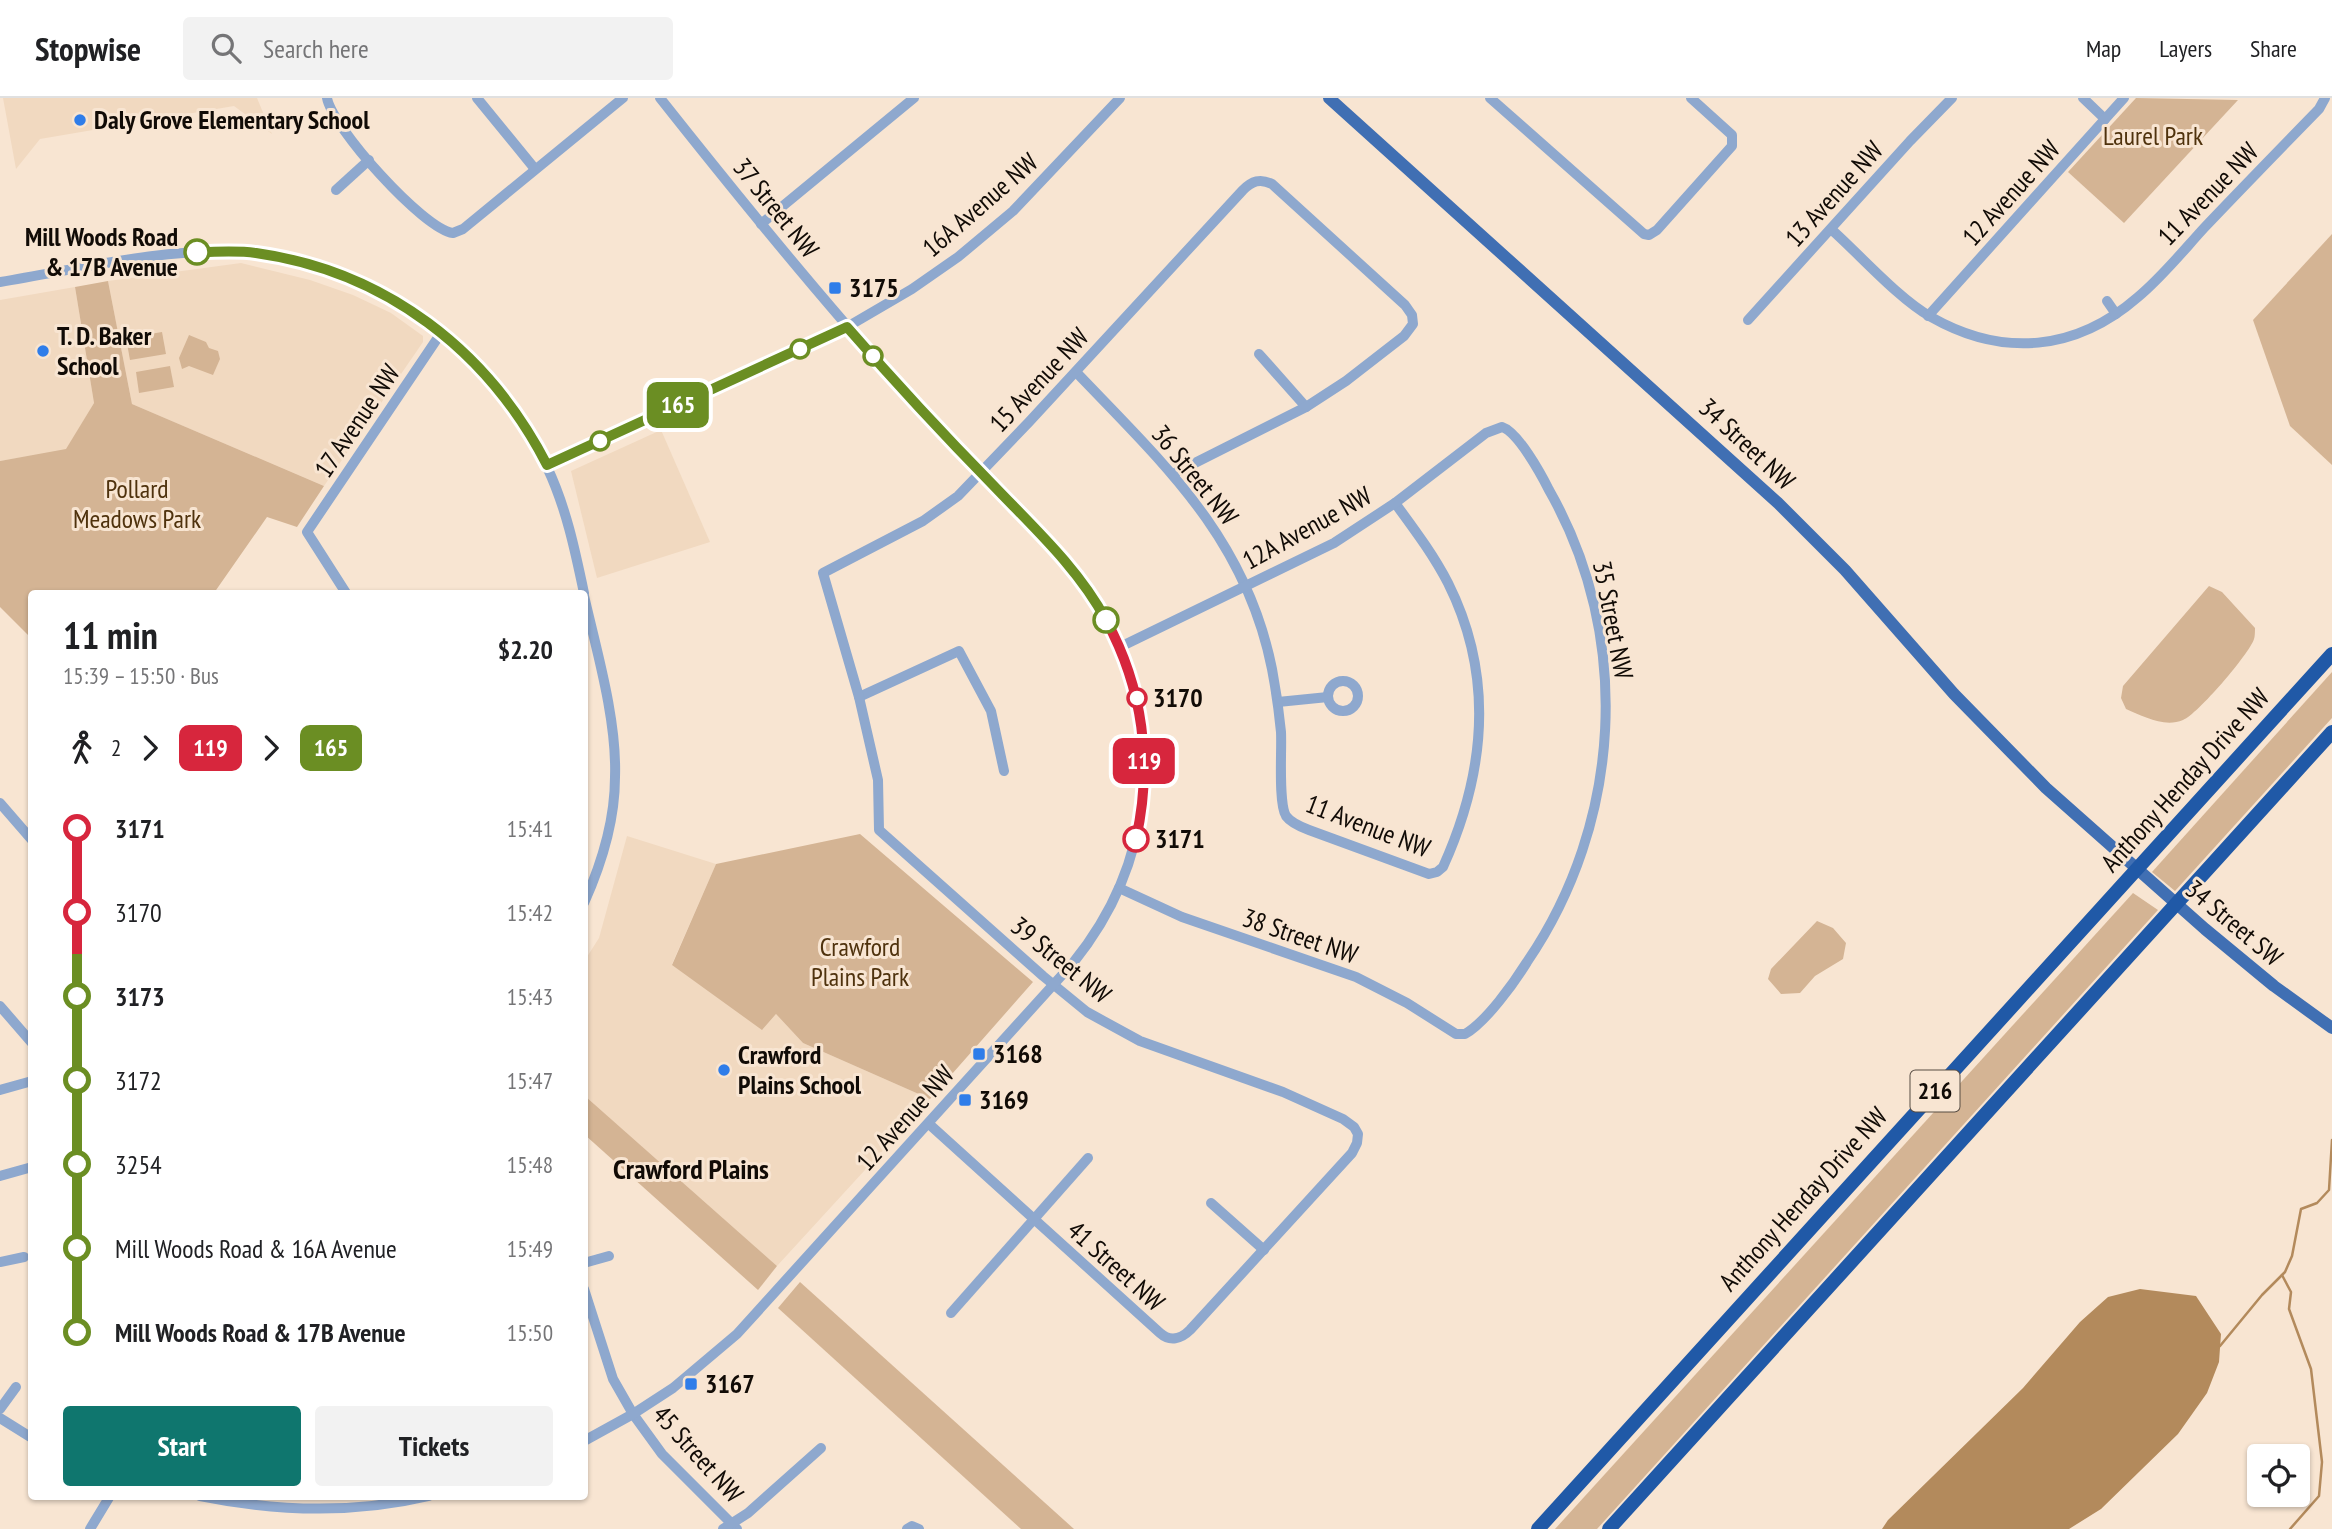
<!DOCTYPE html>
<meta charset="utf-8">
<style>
:root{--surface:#fff;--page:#f2f2f2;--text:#202124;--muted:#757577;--line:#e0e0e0;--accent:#0f766e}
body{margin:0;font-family:"PT Sans Narrow",sans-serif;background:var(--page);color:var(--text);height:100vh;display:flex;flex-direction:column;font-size:26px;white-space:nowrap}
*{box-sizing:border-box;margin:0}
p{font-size:23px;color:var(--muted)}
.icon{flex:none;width:38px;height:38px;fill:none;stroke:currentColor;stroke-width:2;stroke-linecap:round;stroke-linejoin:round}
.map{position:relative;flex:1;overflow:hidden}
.details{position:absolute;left:28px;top:492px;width:560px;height:910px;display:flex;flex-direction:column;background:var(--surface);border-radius:7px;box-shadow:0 2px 5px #0004}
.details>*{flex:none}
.badge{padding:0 14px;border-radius:10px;font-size:24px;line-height:46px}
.controls{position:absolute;left:2247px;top:1346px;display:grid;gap:14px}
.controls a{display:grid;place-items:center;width:63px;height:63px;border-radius:7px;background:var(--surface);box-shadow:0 2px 5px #0004;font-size:35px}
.map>.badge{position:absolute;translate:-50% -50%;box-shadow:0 0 0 4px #fff}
.legs{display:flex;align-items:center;gap:10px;height:77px;padding:0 35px;font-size:23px}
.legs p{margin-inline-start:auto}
.overview{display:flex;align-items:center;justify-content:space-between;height:119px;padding:0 35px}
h1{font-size:38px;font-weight:800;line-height:52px}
.action{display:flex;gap:14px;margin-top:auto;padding:14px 35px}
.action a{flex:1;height:80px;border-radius:7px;background:var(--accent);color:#fff;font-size:28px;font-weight:800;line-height:80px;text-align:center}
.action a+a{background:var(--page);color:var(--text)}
ul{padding:0 35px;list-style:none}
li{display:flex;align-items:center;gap:24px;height:84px;font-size:26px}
li i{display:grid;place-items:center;width:10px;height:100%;margin:0 9px;background:currentColor}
li i::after{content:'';width:18px;height:18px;margin:-9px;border:5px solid;border-radius:50%;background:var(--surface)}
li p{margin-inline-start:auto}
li:first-child i{background:linear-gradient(#0000 50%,currentColor 0)}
li:last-child i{background:linear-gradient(currentColor 50%,#0000 0)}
header{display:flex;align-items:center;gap:42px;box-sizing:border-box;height:98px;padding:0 35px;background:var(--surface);border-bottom:2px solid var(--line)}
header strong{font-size:33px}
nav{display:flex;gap:38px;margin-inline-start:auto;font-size:24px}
.search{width:490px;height:63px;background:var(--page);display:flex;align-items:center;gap:18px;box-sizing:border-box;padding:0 24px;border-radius:7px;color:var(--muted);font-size:26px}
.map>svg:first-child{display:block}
</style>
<header>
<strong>Stopwise</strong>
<div class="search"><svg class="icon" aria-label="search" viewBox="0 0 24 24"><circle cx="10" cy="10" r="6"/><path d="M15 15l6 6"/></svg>Search here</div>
<nav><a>Map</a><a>Layers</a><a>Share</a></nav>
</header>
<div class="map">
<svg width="2332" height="1431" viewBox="0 0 2332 1431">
<rect width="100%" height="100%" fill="#f8e5d2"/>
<!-- built -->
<g fill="#f1d9c0">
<polygon points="3,0 257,0 272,36 234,8 40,41 16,71"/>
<polygon points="241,165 310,182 353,197 391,215 423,238 423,244 324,388 132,306 108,183"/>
<polygon points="75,189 94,305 66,352 0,363 0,202"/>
<polygon points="661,332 710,444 597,480 571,373"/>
<polygon points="627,738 716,766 672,866 763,931 776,916 803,945 930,1001 777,1168 585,998 585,862 599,840"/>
</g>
<!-- green -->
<g fill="#d4b494">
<polygon points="2136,0 2238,2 2124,125 2068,74"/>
<polygon points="2332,136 2332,367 2290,328 2253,222"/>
<polygon points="108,183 132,306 324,388 297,429 267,419 214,495 32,495 31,540 0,509 0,363 66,351 94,305 75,189"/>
<polygon points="162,234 166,256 130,262 126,240"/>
<polygon points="189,237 206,244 209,250 218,253 220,261 213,277 189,268 182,271 179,260"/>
<polygon points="170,268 174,289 139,295 136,274"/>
<path d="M 2209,488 L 2222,494 L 2255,530 C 2255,532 2255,539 2254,541 C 2250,555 2197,617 2183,622 C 2164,630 2143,618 2126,611 L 2121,600 L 2123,588 Z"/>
<polygon points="2332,574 2332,620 2175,793 2152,774"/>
<polygon points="860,736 1033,884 930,1001 803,945 776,916 762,932 672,867 716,766"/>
<polygon points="2133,795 2158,812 1597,1431 1555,1431"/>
<polygon points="1817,823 1833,830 1846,845 1843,861 1815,878 1800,895 1781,896 1768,881 1771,871"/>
<polygon points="585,998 777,1168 758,1192 585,1037"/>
<polygon points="800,1184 1074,1431 1021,1431 778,1210"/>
</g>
<!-- water -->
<polygon fill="#b38a5c" points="2140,1191 2196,1198 2221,1236 2219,1264 2207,1295 2178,1336 2101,1411 2069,1431 1882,1431 1888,1422 2023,1290 2080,1224 2108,1199"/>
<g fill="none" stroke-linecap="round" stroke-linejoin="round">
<!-- stream -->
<g stroke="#b38a5c" stroke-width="2.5">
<polyline points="2282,1177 2291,1194 2289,1211 2311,1271 2322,1364 2319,1398 2290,1431"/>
<polyline points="2220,1248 2262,1197 2285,1174 2292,1158 2301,1111 2317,1105 2329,1092 2332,1042"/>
</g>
<!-- minor -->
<g stroke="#8ea8ce" stroke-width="10">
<path d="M 327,0 C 332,29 423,131 453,135 L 463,131 L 623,0"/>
<polyline points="477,0 535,71"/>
<polyline points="1490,0 1644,136 1649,137 1657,132 1732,48 1732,37 1691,0"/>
<polyline points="2083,0 2105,21"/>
<polyline points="336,92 369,62"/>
<polyline points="761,126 914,0"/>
<path d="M 1832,132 C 1861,158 1898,200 1931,219 C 2003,260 2076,253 2138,199 C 2162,179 2183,153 2204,130 C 2242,90 2280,51 2319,11 L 2325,0"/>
<path d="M 0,184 C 80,171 159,150 241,154 C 257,154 272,158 288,162 C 400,185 498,265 547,369 C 566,409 575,452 584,495"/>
<polyline points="2107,203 2116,216"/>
<polyline points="1928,218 2124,0"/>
<polyline points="1748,222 1910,43 1952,0"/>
<polyline points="1259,256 1306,309"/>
<path d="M 1076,274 C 1163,365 1246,440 1272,571 C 1276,592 1279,613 1281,634 C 1282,652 1278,705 1286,718 C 1291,725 1301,729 1309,732 L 1429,776 L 1437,774 L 1443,769 C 1485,676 1495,579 1448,485 C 1433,456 1414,431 1395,405"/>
<polyline points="547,367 847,229 912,191 958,159 1013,113 1120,0"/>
<polyline points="346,495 307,434 441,235"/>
<path d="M 584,498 C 597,554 617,622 615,679 C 615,724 602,765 584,805"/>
<circle cx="1343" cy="598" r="15"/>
<polyline points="859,599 959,553 991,613 1004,673"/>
<polyline points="1278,604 1328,599"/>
<polyline points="0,705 32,742"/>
<path d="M 1119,790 L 1182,819 L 1356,879 L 1407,905 L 1456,936 L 1465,936 C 1486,924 1514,885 1527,864 C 1622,725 1633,539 1549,392 C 1541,376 1518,334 1502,329 L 1486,335 L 1395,405 L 1334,445 L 1120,549"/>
<polyline points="0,908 32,945"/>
<polyline points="0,992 32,983"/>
<path d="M 929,1026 L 1160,1235 C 1170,1244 1181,1241 1190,1232 L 1352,1055 L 1357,1045 L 1358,1036 L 1354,1029 L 1343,1021 L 1283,994 L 1140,943 L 1087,914 L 1043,878 L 879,732 L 878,682 L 859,599 L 823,475 L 923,423 L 958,398 L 1029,324 L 1243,92 C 1252,83 1260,80 1272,86 L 1405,207 L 1412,217 L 1413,226 L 1404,238 L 1346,283 L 1306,309 L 1173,376"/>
<polyline points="0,1078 32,1069"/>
<polyline points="1211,1105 1264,1152"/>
<polyline points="0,1164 24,1159"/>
<polyline points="584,1165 609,1158"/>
<polyline points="584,1191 613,1281 633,1316 662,1356 737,1431"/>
<polyline points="951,1215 1088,1060"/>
<polyline points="0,1311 16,1289"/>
<polyline points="0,1320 32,1340"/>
<path d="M 584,1343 L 633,1316 L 673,1290 L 737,1236 L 1073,865 C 1111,818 1136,762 1142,702 C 1150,622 1129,542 1078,479 C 1056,451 1030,426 1006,401 C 968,361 930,322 894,281 C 812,190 736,96 660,0"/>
<path d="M 200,1398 C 274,1413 354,1416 429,1398"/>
<polyline points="90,1431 110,1398"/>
<polyline points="723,1431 748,1415 821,1350"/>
<polyline points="907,1431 912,1428 919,1431"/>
</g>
<!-- major -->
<polyline stroke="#406fb3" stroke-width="12" points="1329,0 1778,405 1845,472 1954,596 2046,690 2205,831 2274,888 2332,930"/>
<!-- highway -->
<g stroke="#2059a7" stroke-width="14">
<polyline points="1538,1431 2332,556"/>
<polyline points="1609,1431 2332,634"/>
</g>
</g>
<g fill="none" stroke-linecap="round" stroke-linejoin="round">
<defs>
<path id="line-1" d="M 1106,522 C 1143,590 1153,665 1136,741"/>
<path id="line-2" d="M 197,154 C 217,154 237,152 256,155 C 385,173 488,252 547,367 L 847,229 C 894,283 943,336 993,387 C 1034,430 1078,470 1106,522"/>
</defs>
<!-- line-1 casing -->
<use href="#line-1" stroke="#fff" stroke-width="16"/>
<!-- line-2 casing -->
<use href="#line-2" stroke="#fff" stroke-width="16"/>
<!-- line-1 -->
<use href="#line-1" stroke="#d7263d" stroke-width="10"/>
<!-- line-2 -->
<use href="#line-2" stroke="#6b8e23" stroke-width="10"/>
</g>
<!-- markers -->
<g fill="#2f7de9" stroke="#f8e5d2" stroke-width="2.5">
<circle cx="80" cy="22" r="7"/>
<rect x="828" y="183" width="14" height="14" rx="3.5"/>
<circle cx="43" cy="253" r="7"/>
<rect x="972" y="949" width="14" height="14" rx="3.5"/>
<circle cx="724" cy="972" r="7"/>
<rect x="958" y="995" width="14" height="14" rx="3.5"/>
<rect x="684" y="1279" width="14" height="14" rx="3.5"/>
</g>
<g fill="#fff" stroke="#6b8e23" stroke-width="3.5">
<circle cx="197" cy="154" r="12"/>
<circle cx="800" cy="251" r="9"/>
<circle cx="873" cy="258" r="9"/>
<circle cx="600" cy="343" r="9"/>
<circle cx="1106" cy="522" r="12"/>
</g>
<g fill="#fff" stroke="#d7263d" stroke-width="3.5">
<circle cx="1137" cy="600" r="9"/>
<circle cx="1136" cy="741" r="12"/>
</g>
<g text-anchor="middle" stroke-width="6" stroke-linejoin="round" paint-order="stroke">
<!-- shield labels -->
<rect fill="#f8e5d2" stroke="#564c43" stroke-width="2" x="1910.5" y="972.5" width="49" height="41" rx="5"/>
<g font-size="24" font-weight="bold" fill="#110b06">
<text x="1935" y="1001">216</text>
</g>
<!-- poi labels -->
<g font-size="26" font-weight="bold" fill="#110b06" stroke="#f8e5d2" text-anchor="start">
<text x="94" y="31">Daly Grove Elementary School</text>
<text x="849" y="199">3175</text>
<text x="57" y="247">T. D. Baker<tspan x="57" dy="30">School</tspan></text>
<text x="993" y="965">3168</text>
<text x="738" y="966">Crawford<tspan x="738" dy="30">Plains School</tspan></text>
<text x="979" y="1011">3169</text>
<text x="705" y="1295">3167</text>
</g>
<!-- park labels -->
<g font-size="26" fill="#4f320d" stroke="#f8e5d2">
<text x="2153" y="47">Laurel Park</text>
<text x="137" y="400">Pollard<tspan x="137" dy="30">Meadows Park</tspan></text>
<text x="860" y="858">Crawford<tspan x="860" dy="30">Plains Park</tspan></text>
</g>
<!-- street labels -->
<g font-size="26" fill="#110b06" stroke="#f8e5d2">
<text transform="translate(2011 95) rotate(-48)" y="9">12 Avenue NW</text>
<text transform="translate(1834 96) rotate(-48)" y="9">13 Avenue NW</text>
<text transform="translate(2208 96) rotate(-46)" y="9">11 Avenue NW</text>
<text transform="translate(980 107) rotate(-41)" y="9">16A Avenue NW</text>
<text transform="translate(776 110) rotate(51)" y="9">37 Street NW</text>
<text transform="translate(1039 282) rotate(-47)" y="9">15 Avenue NW</text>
<text transform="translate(357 323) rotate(-56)" y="9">17 Avenue NW</text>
<text transform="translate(1747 346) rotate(43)" y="9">34 Street NW</text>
<text transform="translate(1195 377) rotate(51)" y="9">36 Street NW</text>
<text transform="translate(1307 430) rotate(-29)" y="9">12A Avenue NW</text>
<text transform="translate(1613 522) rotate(79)" y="9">35 Street NW</text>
<text transform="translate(2185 682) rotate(-48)" y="9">Anthony Henday Drive NW</text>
<text transform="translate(1368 728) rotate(21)" y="9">11 Avenue NW</text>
<text transform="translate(2234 825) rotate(40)" y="9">34 Street SW</text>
<text transform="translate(1300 838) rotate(19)" y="9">38 Street NW</text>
<text transform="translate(1061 862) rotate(39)" y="9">39 Street NW</text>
<text transform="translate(905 1020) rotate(-48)" y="9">12 Avenue NW</text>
<text transform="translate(1803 1101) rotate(-48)" y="9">Anthony Henday Drive NW</text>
<text transform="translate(1116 1168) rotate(42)" y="9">41 Street NW</text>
<text transform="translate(698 1356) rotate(48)" y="9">45 Street NW</text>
</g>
<!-- stop labels -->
<g font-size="26" font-weight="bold" fill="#110b06" stroke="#f8e5d2" text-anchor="start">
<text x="178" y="148" text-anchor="end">Mill Woods Road<tspan x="178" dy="30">&amp; 17B Avenue</tspan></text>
<text x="1153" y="609">3170</text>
<text x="1155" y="750">3171</text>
</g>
<!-- neighbourhood labels -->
<g font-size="28" font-weight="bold" fill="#110b06" stroke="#f8e5d2">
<text x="691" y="1081">Crawford Plains</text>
</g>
</g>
</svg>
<div class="controls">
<a><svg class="icon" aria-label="locate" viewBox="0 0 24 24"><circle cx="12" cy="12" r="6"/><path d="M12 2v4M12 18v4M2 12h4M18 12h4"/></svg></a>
</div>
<b class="badge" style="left:1144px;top:663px;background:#d7263d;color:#fff">119</b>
<b class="badge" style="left:678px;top:307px;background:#6b8e23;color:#fff">165</b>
<section class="details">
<div class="overview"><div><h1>11 min</h1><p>15:39 – 15:50 · Bus</p></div><b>$2.20</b></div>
<div class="legs"><svg class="icon" aria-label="walk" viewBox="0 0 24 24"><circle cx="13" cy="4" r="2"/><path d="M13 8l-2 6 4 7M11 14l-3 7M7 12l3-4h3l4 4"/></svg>2<svg class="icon" aria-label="forward" viewBox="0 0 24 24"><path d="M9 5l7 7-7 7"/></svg><b class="badge" style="background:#d7263d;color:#fff">119</b><svg class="icon" aria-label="forward" viewBox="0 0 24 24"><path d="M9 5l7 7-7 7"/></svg><b class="badge" style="background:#6b8e23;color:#fff">165</b></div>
<ul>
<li><i style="color:#d7263d"></i><b>3171</b><p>15:41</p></li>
<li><i style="color:#d7263d"></i><span>3170</span><p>15:42</p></li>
<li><i style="color:#6b8e23"></i><b>3173</b><p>15:43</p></li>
<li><i style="color:#6b8e23"></i><span>3172</span><p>15:47</p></li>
<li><i style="color:#6b8e23"></i><span>3254</span><p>15:48</p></li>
<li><i style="color:#6b8e23"></i><span>Mill Woods Road &amp; 16A Avenue</span><p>15:49</p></li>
<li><i style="color:#6b8e23"></i><b>Mill Woods Road &amp; 17B Avenue</b><p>15:50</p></li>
</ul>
<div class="action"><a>Start</a><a>Tickets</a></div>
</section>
</div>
